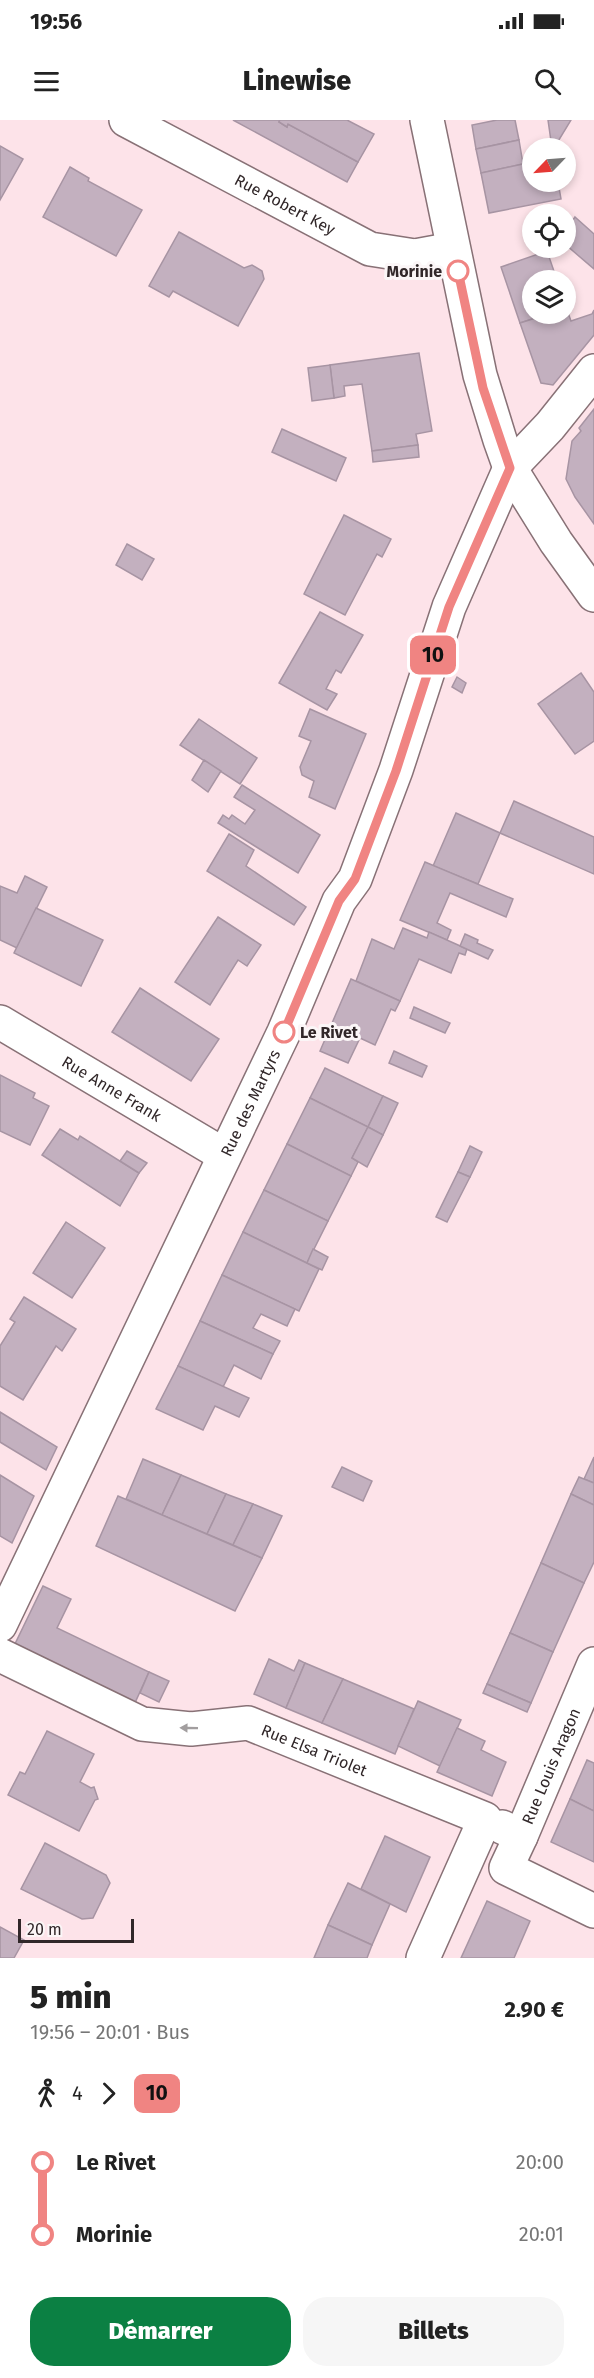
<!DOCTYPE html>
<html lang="fr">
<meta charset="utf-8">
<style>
:root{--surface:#fff;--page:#f6f6f6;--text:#222;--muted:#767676;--accent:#0b8043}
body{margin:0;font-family:"Fira Sans",sans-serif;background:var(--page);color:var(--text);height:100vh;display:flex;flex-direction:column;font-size:22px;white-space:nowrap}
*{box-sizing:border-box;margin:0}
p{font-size:20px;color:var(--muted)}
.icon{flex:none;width:33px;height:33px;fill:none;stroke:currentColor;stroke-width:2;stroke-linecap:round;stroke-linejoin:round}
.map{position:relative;height:1838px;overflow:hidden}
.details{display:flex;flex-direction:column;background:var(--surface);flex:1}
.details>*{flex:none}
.badge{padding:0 12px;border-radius:9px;font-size:21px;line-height:39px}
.needle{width:39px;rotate:245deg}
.buttons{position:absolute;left:522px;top:18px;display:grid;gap:12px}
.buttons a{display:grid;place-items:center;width:54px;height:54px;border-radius:50%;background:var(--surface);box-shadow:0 3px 9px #0003;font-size:30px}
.scale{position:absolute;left:18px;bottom:15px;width:116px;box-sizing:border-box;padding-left:6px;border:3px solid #312729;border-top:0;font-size:16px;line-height:21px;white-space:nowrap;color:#312729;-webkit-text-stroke:4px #fbf6f7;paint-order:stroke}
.map>.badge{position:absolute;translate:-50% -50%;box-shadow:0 0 0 3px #fff}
.legs{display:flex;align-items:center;gap:9px;height:66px;padding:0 30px;font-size:20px}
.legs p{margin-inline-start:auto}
.overview{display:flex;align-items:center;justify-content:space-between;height:102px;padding:0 30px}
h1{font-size:33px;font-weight:800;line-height:45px}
.button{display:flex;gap:12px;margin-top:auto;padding:12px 30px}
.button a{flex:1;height:69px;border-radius:24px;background:var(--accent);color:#fff;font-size:24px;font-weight:800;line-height:69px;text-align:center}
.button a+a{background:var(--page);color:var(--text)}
ul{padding:0 30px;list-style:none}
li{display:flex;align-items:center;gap:21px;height:72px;font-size:22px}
li i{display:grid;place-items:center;width:9px;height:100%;margin:0 8px;background:currentColor}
li i::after{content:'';width:15px;height:15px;margin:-8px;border:4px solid;border-radius:50%;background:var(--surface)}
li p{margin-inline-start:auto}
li:first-child i{background:linear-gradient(#0000 50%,currentColor 0)}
li:last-child i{background:linear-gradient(currentColor 50%,#0000 0)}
.status{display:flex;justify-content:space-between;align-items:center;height:42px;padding:0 30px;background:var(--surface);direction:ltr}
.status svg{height:16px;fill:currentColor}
header{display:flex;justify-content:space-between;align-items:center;height:78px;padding:0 30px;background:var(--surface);font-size:27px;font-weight:800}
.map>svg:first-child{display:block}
</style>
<div class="status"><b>19:56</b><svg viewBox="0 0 49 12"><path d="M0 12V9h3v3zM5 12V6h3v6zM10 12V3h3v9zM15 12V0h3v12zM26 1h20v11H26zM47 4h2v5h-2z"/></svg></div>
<header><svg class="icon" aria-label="menu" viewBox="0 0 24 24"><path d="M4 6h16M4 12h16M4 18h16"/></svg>Linewise<svg class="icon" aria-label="search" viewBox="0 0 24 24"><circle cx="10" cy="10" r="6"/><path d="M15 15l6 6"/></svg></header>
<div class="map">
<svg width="594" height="1838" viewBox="0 0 594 1838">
<rect width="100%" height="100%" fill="#fde3e9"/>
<!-- building -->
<g fill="#c3b0bf" stroke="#a794a3" stroke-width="1.5">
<polygon points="233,0 280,0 279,2 287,7 288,4 358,42 347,62"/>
<polygon points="280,0 347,0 374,14 358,42 288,4 287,7 279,2"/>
<polygon points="497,0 515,0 519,20 476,29 472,5"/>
<polygon points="548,0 571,0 554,28 552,28"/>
<polygon points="519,20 523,44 481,53 476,29"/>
<polygon points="0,26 23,39 0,80"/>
<polygon points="532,42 532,62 558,62 561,79 489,93 481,53"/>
<polygon points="70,47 89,58 88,61 142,90 116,136 43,97"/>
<polygon points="575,97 594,114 594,149 566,125 566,110"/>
<polygon points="179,112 244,148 252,145 262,151 264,159 238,206 173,171 169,177 149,166"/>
<polygon points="547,131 557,160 532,160 532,194 548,194 520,203 501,147"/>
<polygon points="566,187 571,201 592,194 594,190 594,215 553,265 541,263 520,203 548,194 566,194"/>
<polygon points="419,233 432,311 416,314 418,325 372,331 362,264 344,266 345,276 334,278 330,245"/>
<polygon points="330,245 334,278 312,281 308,248"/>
<polygon points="594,289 594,404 575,377 566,359 572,321 581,311 579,308"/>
<polygon points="282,309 346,338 336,361 272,332"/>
<polygon points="418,325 419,337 373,342 372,331"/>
<polygon points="344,395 391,419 382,437 377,434 345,495 304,474"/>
<polygon points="127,424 154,439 142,460 116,445"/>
<polygon points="320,492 363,515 341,553 336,550 326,569 337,574 327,590 279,563"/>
<polygon points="581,553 594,572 594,621 575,634 538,584"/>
<polygon points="457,557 466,563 462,573 452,567"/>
<polygon points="310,589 366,614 335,689 309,677 314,661 302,655 300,647 311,621 299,616"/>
<polygon points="199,599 257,638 240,664 180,625"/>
<polygon points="204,640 221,651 208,672 192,660"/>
<polygon points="242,665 320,715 298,753 218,703 223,695 229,699 232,695 245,704 255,690 234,677"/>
<polygon points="514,681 594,717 594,754 500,713"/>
<polygon points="456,693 500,713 478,764 433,746"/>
<polygon points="229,714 254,730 246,746 306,787 294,805 207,751"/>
<polygon points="425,742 513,779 506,797 450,773 437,803 451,810 447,820 400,800"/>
<polygon points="25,756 47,767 17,828 0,820 0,766 17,773"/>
<polygon points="36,788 103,820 81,866 14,833"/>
<polygon points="218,797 261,825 247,846 238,840 210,885 175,862"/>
<polygon points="403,808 427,818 429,812 467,829 465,835 459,833 451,853 419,839 400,881 356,861 372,819 394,829"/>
<polygon points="465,814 478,820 477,823 493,830 488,839 460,826"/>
<polygon points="351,859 400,881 395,891 391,889 375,925 360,918 348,943 320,931"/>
<polygon points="140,868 219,919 191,961 112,912"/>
<polygon points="414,887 450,903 445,913 410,898"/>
<polygon points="394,931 427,946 422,957 389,943"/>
<polygon points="325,948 383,976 368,1007 310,978"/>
<polygon points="0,955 35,973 33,978 49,986 30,1025 0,1011"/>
<polygon points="383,976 398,983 383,1015 368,1007"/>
<polygon points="310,978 368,1007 352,1038 358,1042 351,1056 287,1024"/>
<polygon points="368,1007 383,1015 367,1047 352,1038"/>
<polygon points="60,1009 78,1020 80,1016 139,1053 120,1086 42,1035"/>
<polygon points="287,1024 351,1056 328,1101 264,1070"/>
<polygon points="470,1026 482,1032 470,1057 458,1052"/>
<polygon points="127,1031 147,1043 139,1053 120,1041"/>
<polygon points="458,1052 470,1057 447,1102 436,1097"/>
<polygon points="264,1070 328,1101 307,1143 243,1112"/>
<polygon points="66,1102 105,1128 72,1178 33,1153"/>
<polygon points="243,1112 319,1149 299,1191 222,1155"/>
<polygon points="313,1129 328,1137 322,1150 307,1143"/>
<polygon points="222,1155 295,1189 287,1206 261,1194 253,1208 280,1221 273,1234 200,1201"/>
<polygon points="24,1177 76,1209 62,1231 56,1226 23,1280 0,1266 0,1226 15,1202 10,1199"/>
<polygon points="200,1201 273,1234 261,1259 234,1245 223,1267 178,1246"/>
<polygon points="178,1246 249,1278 239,1297 215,1286 203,1310 156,1289"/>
<polygon points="0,1292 57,1327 46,1350 0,1322"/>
<polygon points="594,1337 594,1363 584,1359"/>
<polygon points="143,1339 181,1355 162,1395 126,1379"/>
<polygon points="342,1347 372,1361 363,1381 332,1367"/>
<polygon points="0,1355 34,1376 12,1423 0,1416"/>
<polygon points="181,1355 226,1374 207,1414 162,1395"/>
<polygon points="579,1357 594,1363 594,1385 571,1374"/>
<polygon points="226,1374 253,1384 233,1425 207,1414"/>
<polygon points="571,1374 594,1385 594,1442 584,1463 541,1443"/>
<polygon points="118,1376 262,1438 235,1491 96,1426"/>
<polygon points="253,1384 282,1396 262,1438 233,1425"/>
<polygon points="541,1443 584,1463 553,1532 510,1513"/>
<polygon points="43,1466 71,1479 57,1508 149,1552 134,1585 14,1526"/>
<polygon points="510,1513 553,1532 531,1583 487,1564"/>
<polygon points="269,1539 294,1551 299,1540 305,1543 286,1588 254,1574"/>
<polygon points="305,1543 343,1559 322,1603 286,1588"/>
<polygon points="149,1552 169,1561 159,1582 140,1573"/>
<polygon points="343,1559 414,1589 395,1634 322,1603"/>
<polygon points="487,1564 531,1583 527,1592 483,1573"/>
<polygon points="418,1581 461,1600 440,1646 398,1626"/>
<polygon points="457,1608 485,1621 481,1630 506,1642 492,1676 437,1652"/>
<polygon points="47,1611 94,1634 80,1662 91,1668 94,1667 98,1679 95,1680 79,1711 8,1675 20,1652 25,1654"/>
<polygon points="587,1640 594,1643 594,1691 570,1679"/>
<polygon points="570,1679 594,1691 594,1742 551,1722"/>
<polygon points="385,1716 430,1737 406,1792 361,1769"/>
<polygon points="45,1723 106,1755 110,1763 93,1798 82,1799 21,1769"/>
<polygon points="348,1763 390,1784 372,1825 328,1805"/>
<polygon points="487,1781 530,1801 514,1838 461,1838"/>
<polygon points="328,1805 372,1825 367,1838 314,1838"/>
<polygon points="0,1807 24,1820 14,1838 0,1838"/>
</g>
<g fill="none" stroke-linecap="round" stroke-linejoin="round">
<defs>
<g id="minor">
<path id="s1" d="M 126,0 L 370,129 L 415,136 L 453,129"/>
<path id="s2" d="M 0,902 L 224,1035"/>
<path id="s3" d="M 0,1505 L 284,912 L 339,781 L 355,759 L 396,650 L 449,487 L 510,348 L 550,306 L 594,251"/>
<path id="s4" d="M 0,1535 L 142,1604 L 191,1609 L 248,1603 L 485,1699 L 423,1838"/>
<polyline points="502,1707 521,1716 506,1748 594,1791"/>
<path id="s5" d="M 521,1716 L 594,1544"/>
</g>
<polyline id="major" points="427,0 480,255 500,320 510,348 556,422 594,475"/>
</defs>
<!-- minor casing -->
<use href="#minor" stroke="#887176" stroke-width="36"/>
<!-- major casing -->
<use href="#major" stroke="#887176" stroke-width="36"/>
<!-- minor -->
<use href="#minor" stroke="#fff" stroke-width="33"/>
<!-- major -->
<use href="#major" stroke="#fff" stroke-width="33"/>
</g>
<!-- one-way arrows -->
<defs><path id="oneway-solid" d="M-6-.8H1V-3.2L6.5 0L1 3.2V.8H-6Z" transform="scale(1.5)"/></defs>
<use fill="#a29e9f" href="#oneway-solid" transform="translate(189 1608) rotate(-179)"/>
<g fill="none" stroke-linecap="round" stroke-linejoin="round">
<defs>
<polyline id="line-1" points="284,912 339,781 355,759 396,651 449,487 510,348 483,268 458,151"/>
</defs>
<!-- line-1 casing -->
<use href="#line-1" stroke="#fff" stroke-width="14"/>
<!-- line-1 -->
<use href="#line-1" stroke="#f08482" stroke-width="9"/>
</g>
<!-- markers -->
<g fill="#fff" stroke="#f08482" stroke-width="3">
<circle cx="458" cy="151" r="10"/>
<circle cx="284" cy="912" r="10"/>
</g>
<g text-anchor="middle" stroke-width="6" stroke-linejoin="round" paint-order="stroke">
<!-- street labels -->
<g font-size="16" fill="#312729" stroke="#fbf6f7">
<text dy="6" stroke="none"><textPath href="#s1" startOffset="180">Rue Robert Key</textPath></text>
<text dy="6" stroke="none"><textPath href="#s2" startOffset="130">Rue Anne Frank</textPath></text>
<text dy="6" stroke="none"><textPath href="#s3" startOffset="579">Rue des Martyrs</textPath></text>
<text dy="6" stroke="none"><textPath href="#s4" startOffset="336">Rue Elsa Triolet</textPath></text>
<text dy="6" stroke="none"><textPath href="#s5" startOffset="76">Rue Louis Aragon</textPath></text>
</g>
<!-- stop labels -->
<g font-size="16" font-weight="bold" fill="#312729" stroke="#fbf6f7" text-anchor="end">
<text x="442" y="157">Morinie</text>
<text x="300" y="918" text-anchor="start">Le Rivet</text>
</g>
</g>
</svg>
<div class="buttons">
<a><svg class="needle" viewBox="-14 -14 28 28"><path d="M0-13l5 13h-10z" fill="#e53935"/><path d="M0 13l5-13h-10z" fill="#767676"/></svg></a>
<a><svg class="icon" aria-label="locate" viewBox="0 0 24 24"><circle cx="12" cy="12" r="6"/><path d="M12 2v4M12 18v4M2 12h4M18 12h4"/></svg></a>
<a><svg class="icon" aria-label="layers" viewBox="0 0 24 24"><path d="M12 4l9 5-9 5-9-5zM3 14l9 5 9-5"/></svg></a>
</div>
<div class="scale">20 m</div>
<b class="badge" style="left:433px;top:535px;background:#f08482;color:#111">10</b>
</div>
<section class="details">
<div class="overview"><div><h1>5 min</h1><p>19:56 – 20:01 · Bus</p></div><b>2.90 €</b></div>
<div class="legs"><svg class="icon" aria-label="walk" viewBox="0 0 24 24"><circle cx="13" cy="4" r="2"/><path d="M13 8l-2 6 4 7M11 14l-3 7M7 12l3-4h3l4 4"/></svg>4<svg class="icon" aria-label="forward" viewBox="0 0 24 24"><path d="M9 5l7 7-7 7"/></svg><b class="badge" style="background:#f08482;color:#111">10</b></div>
<ul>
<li><i style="color:#f08482"></i><b>Le Rivet</b><p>20:00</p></li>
<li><i style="color:#f08482"></i><b>Morinie</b><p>20:01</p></li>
</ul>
<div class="button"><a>Démarrer</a><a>Billets</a></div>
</section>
